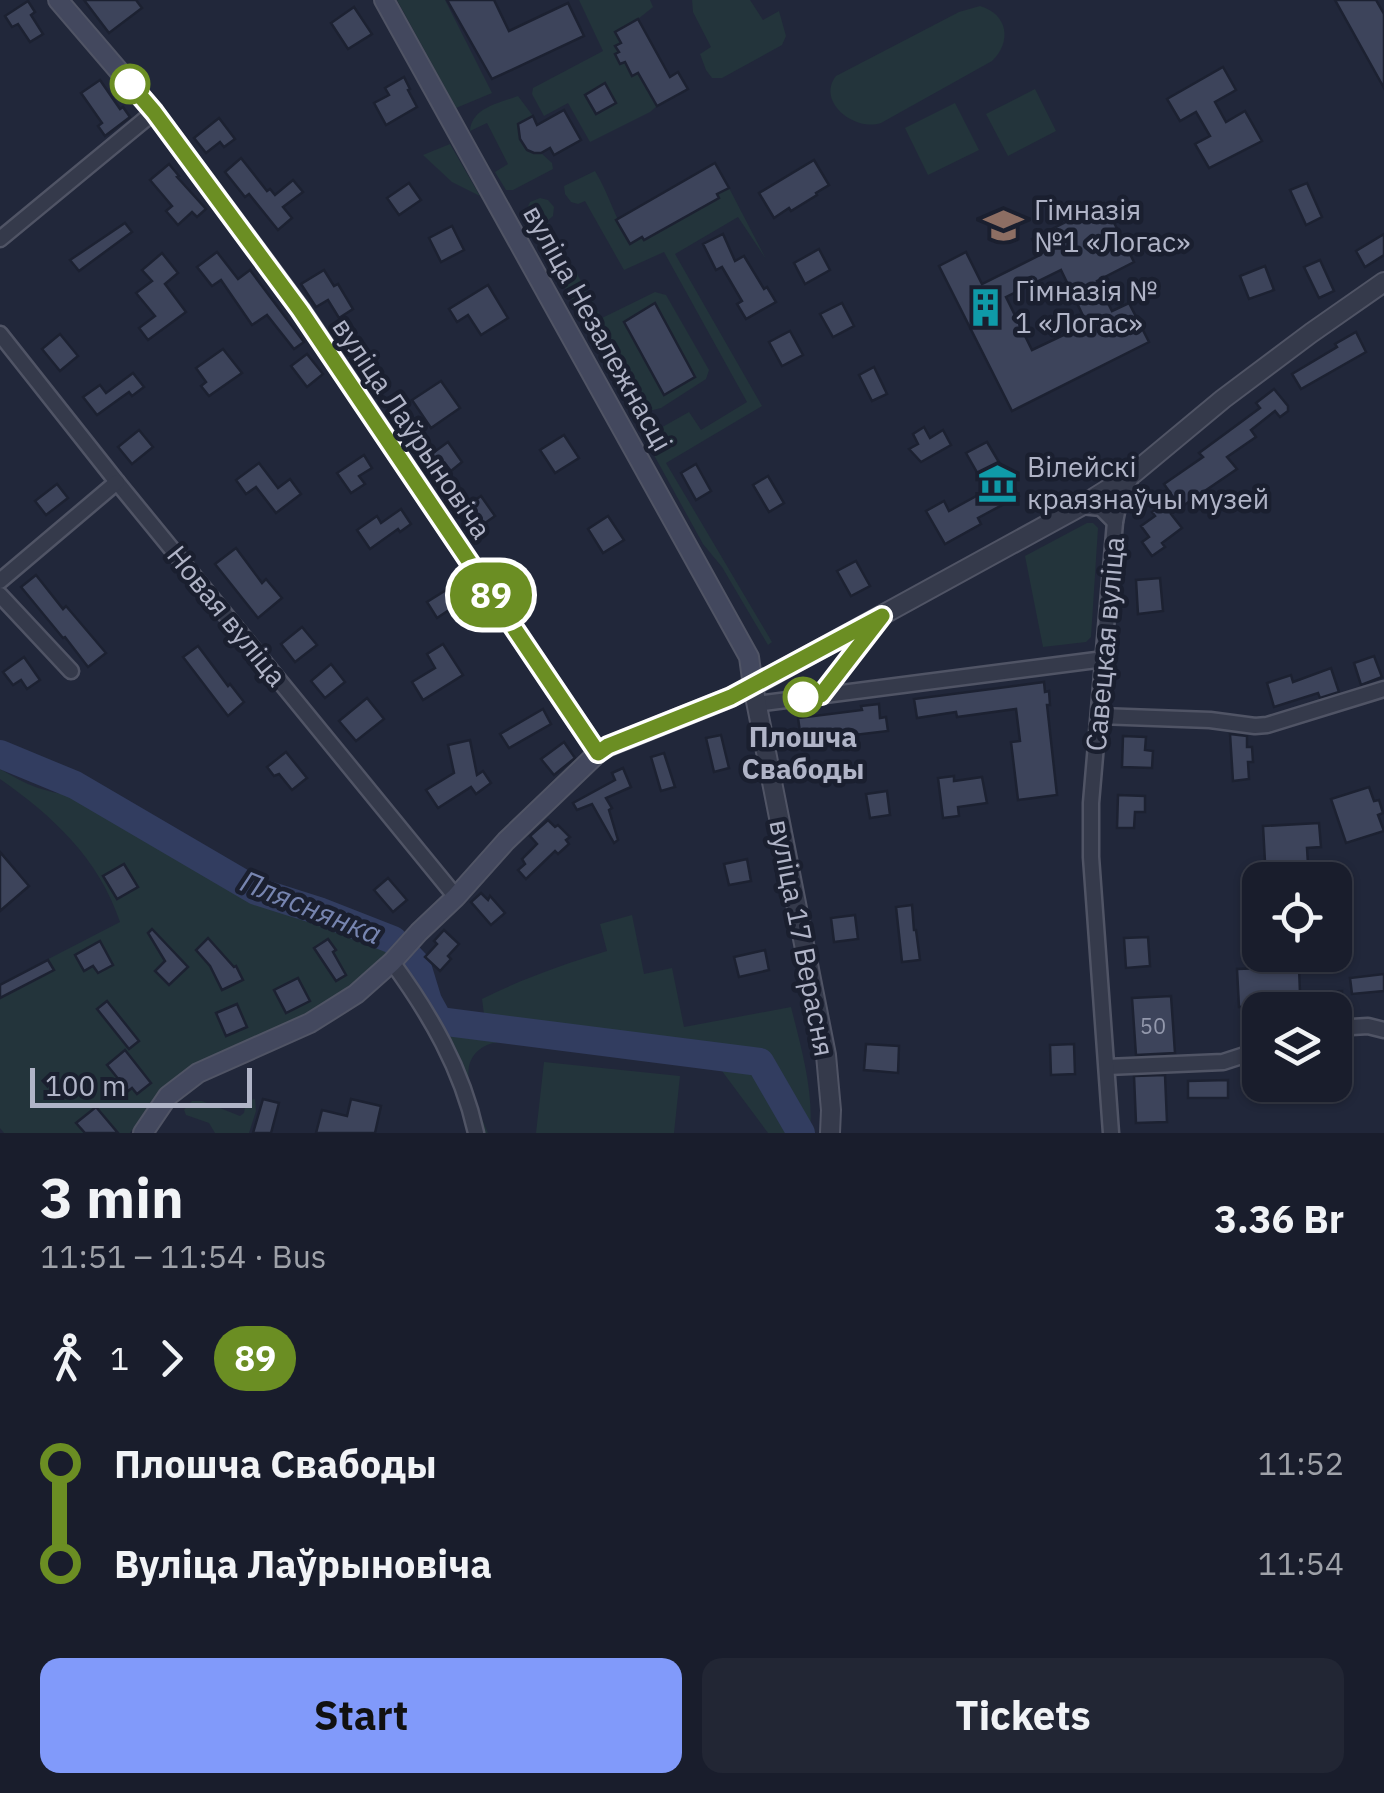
<!DOCTYPE html>
<meta charset="utf-8">
<style>
:root{--surface:#191d2c;--page:#222634;--text:#f1f3f6;--muted:#9fa2a9;--line:#373b48;--accent:#819afa}
body{margin:0;font-family:"IBM Plex Sans",sans-serif;background:var(--page);color:var(--text);height:100vh;display:flex;flex-direction:column;font-size:38px;white-space:nowrap}
*{box-sizing:border-box;margin:0}
p{font-size:32px;color:var(--muted)}
.icon{flex:none;width:55px;height:55px;fill:none;stroke:currentColor;stroke-width:2;stroke-linecap:round;stroke-linejoin:round}
.map{position:relative;height:1133px;overflow:hidden}
.drawer{display:flex;flex-direction:column;background:var(--surface);flex:1}
.drawer>*{flex:none}
.badge{padding:0 20px;border-radius:32px;font-size:35px;line-height:65px}
.fabs{position:absolute;left:1242px;top:862px;display:grid;gap:20px}
.fabs a{display:grid;place-items:center;width:110px;height:110px;border-radius:20px;background:var(--surface);box-shadow:0 2px 8px #0004,0 0 0 2px var(--line);font-size:50px}
.scale{position:absolute;left:30px;bottom:25px;width:222px;box-sizing:border-box;padding-left:10px;border:5px solid #b0b4c7;border-top:0;font-size:28px;line-height:35px;white-space:nowrap;color:#b0b4c7;-webkit-text-stroke:8px #1a1f2f;paint-order:stroke}
.map>.badge{position:absolute;translate:-50% -50%;box-shadow:0 0 0 5px #fff}
.legs{display:flex;align-items:center;gap:15px;height:110px;padding:0 40px;font-size:32px}
.legs p{margin-inline-start:auto}
.head{display:flex;align-items:center;justify-content:space-between;height:170px;padding:0 40px}
h1{font-size:55px;font-weight:800;line-height:75px}
.action{display:flex;gap:20px;margin-top:auto;padding:20px 40px}
.action a{flex:1;height:115px;border-radius:20px;background:var(--accent);color:#111;font-size:40px;font-weight:800;line-height:115px;text-align:center}
.action a+a{background:var(--page);color:var(--text)}
ul{padding:0 40px;list-style:none}
li{display:flex;align-items:center;gap:35px;height:100px;font-size:38px}
li i{display:grid;place-items:center;width:15px;height:100%;margin:0 12px;background:currentColor}
li i::after{content:'';width:25px;height:25px;margin:-12px;border:8px solid;border-radius:50%;background:var(--surface)}
li p{margin-inline-start:auto}
li:first-child i{background:linear-gradient(#0000 50%,currentColor 0)}
li:last-child i{background:linear-gradient(currentColor 50%,#0000 0)}
.map>svg:first-child{display:block}
</style>
<div class="map">
<svg width="1384" height="1133" viewBox="0 0 1384 1133">
<rect width="100%" height="100%" fill="#21273a"/>
<!-- green -->
<g fill="#23343b">
<polygon points="397,0 445,0 492,93 456,108"/>
<polygon points="579,0 650,0 653,7 638,19 615,31 621,43 616,45 619,52 615,55 620,64 625,62 632,75 638,73 657,106 650,112 590,142 568,103 544,116 532,94 533,88 603,51"/>
<polygon points="692,0 750,0 763,20 779,11 786,36 782,45 722,78 712,78 706,70 700,54 711,47 693,12"/>
<path d="M 980,6 C 1008,14 1012,42 992,61 L 881,123 C 854,132 816,101 836,76 L 959,12 Z"/>
<polygon points="1035,89 1056,131 1008,156 986,114"/>
<path d="M 518,96 L 533,116 L 520,127 C 519,141 525,154 541,153 L 552,163 L 553,169 L 513,190 L 506,190 L 495,172 L 508,164 L 487,123 L 470,131 C 471,108 499,103 518,96 Z"/>
<polygon points="955,103 979,150 928,175 905,128"/>
<polygon points="450,144 480,196 452,182 423,155"/>
<path d="M 595,171 C 609,194 616,220 630,244 L 718,198 L 717,194 L 729,188 L 766,259 L 738,217 L 675,254 L 762,406 L 666,463 L 772,642 L 768,645 L 722,567 L 703,544 L 649,446 L 650,434 L 689,412 L 701,430 L 747,402 L 664,252 L 624,270 L 585,201 L 578,204 L 571,202 L 565,194 L 564,186 Z"/>
<polygon points="540,198 548,200 554,207 553,216 547,221 602,318 655,292 666,295 709,370 706,379 661,408 645,412 630,406 527,219 527,209 530,202"/>
<polygon points="1087,523 1093,523 1098,528 1091,637 1086,642 1043,647 1025,556"/>
<path d="M 0,769 C 12,776 24,783 38,788 C 57,794 76,796 94,804 L 98,800 L 256,891 L 319,911 L 396,942 C 361,982 318,1010 270,1032 C 235,1048 198,1057 168,1084 C 152,1098 142,1116 130,1133 L 4,1133 L 0,1128 L 0,984 L 120,922 C 99,859 53,816 0,779 Z"/>
<path d="M 632,915 L 644,974 L 672,968 L 684,1027 L 791,1007 C 801,1047 814,1091 810,1133 L 768,1133 L 716,1063 L 511,1040 C 503,1042 494,1042 487,1045 C 450,1062 478,1107 488,1133 L 484,1133 L 462,1069 L 407,974 L 406,966 L 411,959 L 417,965 L 428,1001 L 439,1021 L 464,1024 L 484,1014 L 482,999 C 522,979 564,964 607,951 L 600,924 Z"/>
<polygon points="544,1062 680,1076 674,1133 536,1133"/>
<polygon points="255,1099 256,1111 249,1133 215,1133 209,1123 186,1115 184,1110 192,1101 202,1101 240,1116 244,1113 245,1107 249,1100"/>
</g>
<g fill="none" stroke-linecap="round" stroke-linejoin="round">
<!-- river -->
<polyline stroke="#323d60" stroke-width="28" points="0,754 75,785 256,891 319,911 393,940 417,965 428,1001 439,1021 760,1062 801,1133"/>
</g>
<!-- building -->
<g fill="#3d445b" stroke="#1c2131" stroke-width="2.5" fill-rule="evenodd">
<polygon points="84,0 136,0 142,8 109,33"/>
<polygon points="447,0 494,0 509,31 568,3 584,36 492,79"/>
<polygon points="1335,0 1376,0 1384,14 1384,88"/>
<polygon points="28,1 35,12 31,15 43,34 30,42 18,24 12,27 5,16"/>
<polygon points="354,7 372,34 348,49 331,23"/>
<polygon points="638,19 670,77 678,72 688,89 657,106 638,73 632,76 625,62 620,64 615,54 619,52 615,46 621,43 615,32"/>
<polygon points="1223,67 1236,90 1215,102 1226,122 1245,111 1262,141 1209,168 1195,144 1210,136 1196,112 1180,121 1167,99"/>
<polygon points="404,77 410,89 408,90 417,107 386,125 374,103 389,95 385,88"/>
<polygon points="100,80 120,109 123,107 130,117 105,136 98,126 102,123 81,93"/>
<polygon points="605,83 616,103 596,114 585,95"/>
<polygon points="564,110 581,140 554,155 550,148 541,153 534,153 527,150 520,139 518,124 533,116 537,125"/>
<polygon points="219,118 235,139 224,147 220,142 206,153 194,138"/>
<polygon points="241,158 267,191 270,189 275,195 293,180 303,192 283,207 292,218 278,230 249,194 245,197 225,172"/>
<polygon points="814,160 829,185 816,193 817,195 791,211 789,208 774,218 759,193"/>
<polygon points="715,163 729,188 717,194 719,198 644,240 642,237 630,244 616,220"/>
<polygon points="169,164 179,176 177,177 206,209 197,217 192,212 178,225 166,211 172,206 150,180"/>
<polygon points="409,183 421,200 399,215 387,198"/>
<polygon points="1307,183 1322,217 1306,225 1290,190"/>
<path d="M 1104,203 L 1134,262 L 1097,281 L 1112,311 L 1129,303 L 1149,342 L 1012,411 L 939,266 L 966,252 L 982,284 L 1040,255 L 1032,239 ZM 1061,270 L 1087,324 L 1032,350 L 1006,297 Z"/>
<polygon points="125,223 132,232 79,271 70,260"/>
<polygon points="452,226 464,250 441,262 429,238"/>
<polygon points="723,234 735,261 744,256 764,289 767,287 776,302 746,319 737,304 742,301 722,267 716,270 703,244"/>
<polygon points="1384,234 1384,255 1365,267 1356,251"/>
<polygon points="819,249 830,270 805,284 794,263"/>
<polygon points="217,252 238,279 250,270 304,342 294,349 267,315 252,325 221,280 212,286 197,267"/>
<polygon points="162,253 178,273 165,284 186,312 148,340 139,328 155,316 136,293 152,281 142,270"/>
<polygon points="1320,260 1334,291 1319,298 1304,267"/>
<polygon points="1265,266 1274,290 1249,299 1240,276"/>
<polygon points="324,270 334,286 338,284 353,309 339,318 328,300 316,307 301,284"/>
<polygon points="488,285 508,318 481,335 468,315 457,322 449,309"/>
<polygon points="655,303 695,377 664,395 624,322"/>
<polygon points="842,303 854,326 833,337 820,314"/>
<polygon points="790,331 803,355 782,366 769,342"/>
<polygon points="1356,332 1366,352 1301,389 1292,374 1337,347 1335,344"/>
<polygon points="60,334 78,356 60,371 42,349"/>
<polygon points="223,349 242,373 209,396 201,386 206,382 196,368"/>
<polygon points="307,354 323,374 307,387 291,366"/>
<polygon points="874,367 887,394 872,401 859,375"/>
<polygon points="133,373 144,387 132,396 129,392 97,415 83,397 100,385 106,393"/>
<polygon points="441,381 460,408 431,428 412,400"/>
<polygon points="1274,389 1288,406 1288,411 1280,417 1275,411 1251,430 1256,437 1227,457 1237,469 1171,514 1182,528 1162,543 1165,547 1152,556 1142,542 1149,537 1141,526 1155,516 1152,512 1173,497 1164,484 1203,457 1199,453 1260,408 1256,403"/>
<polygon points="924,427 930,438 943,430 951,445 921,462 909,449 918,444 913,434"/>
<polygon points="139,430 153,447 132,464 118,447"/>
<polygon points="564,435 579,458 555,473 540,450"/>
<polygon points="448,442 462,462 451,471 447,466 430,479 419,463"/>
<polygon points="987,442 1019,496 978,518 981,524 945,544 926,511 944,501 949,511 987,490 966,453"/>
<polygon points="364,455 372,468 359,476 365,484 351,493 337,473"/>
<polygon points="259,463 278,488 290,479 301,494 276,513 256,487 246,494 236,480"/>
<polygon points="696,464 711,491 696,500 681,473"/>
<polygon points="768,476 784,503 769,512 753,485"/>
<polygon points="57,484 68,498 46,515 35,501"/>
<polygon points="481,496 495,516 471,533 457,513"/>
<polygon points="401,509 411,524 400,532 398,529 370,549 357,530 377,516 381,523"/>
<polygon points="608,516 624,540 603,553 588,529"/>
<polygon points="236,548 262,583 266,579 282,598 258,618 215,564"/>
<polygon points="856,561 870,586 851,596 837,571"/>
<polygon points="36,575 63,609 66,606 106,653 88,667 65,637 63,638 21,587"/>
<polygon points="1160,578 1163,611 1138,614 1136,580"/>
<polygon points="451,587 461,602 437,618 427,602"/>
<polygon points="302,627 317,645 295,662 281,644"/>
<polygon points="443,644 463,675 423,700 412,682 435,668 427,654"/>
<polygon points="198,646 228,686 230,684 244,702 228,716 183,657"/>
<polygon points="1374,656 1382,677 1361,685 1354,663"/>
<polygon points="24,657 40,680 27,689 21,680 13,685 3,672"/>
<polygon points="331,664 345,682 325,698 311,681"/>
<polygon points="1331,668 1339,692 1320,698 1318,693 1274,707 1267,683 1291,675 1293,682"/>
<polygon points="1044,682 1045,692 1049,691 1050,705 1047,705 1057,795 1018,800 1011,742 1020,741 1016,709 957,717 956,712 917,718 914,699"/>
<polygon points="367,698 384,719 356,741 339,721"/>
<polygon points="879,704 880,718 886,717 888,731 828,738 828,741 812,744 810,731 800,732 798,718 862,710 861,706"/>
<polygon points="543,709 551,724 509,748 500,734"/>
<polygon points="1230,734 1247,736 1247,747 1252,747 1253,762 1248,762 1249,779 1233,781"/>
<polygon points="721,735 729,768 714,772 706,738"/>
<polygon points="1123,736 1146,737 1145,750 1153,751 1152,768 1122,767"/>
<polygon points="470,740 477,775 483,771 491,783 476,794 471,787 438,808 426,790 454,773 448,745"/>
<polygon points="564,742 575,758 554,775 541,759"/>
<polygon points="286,752 307,778 292,790 279,774 274,776 267,767"/>
<polygon points="664,753 675,787 661,791 651,757"/>
<polygon points="623,768 631,787 606,798 612,808 609,810 618,840 614,843 592,804 577,810 573,803 615,780 612,773"/>
<polygon points="954,776 954,781 982,777 987,803 958,807 959,816 943,818 938,778"/>
<polygon points="1369,787 1374,801 1379,800 1383,813 1378,815 1384,831 1346,843 1331,799"/>
<polygon points="887,791 890,815 870,818 866,794"/>
<polygon points="1118,795 1145,796 1145,812 1135,812 1134,828 1117,828"/>
<polygon points="548,820 555,827 558,825 570,837 566,840 569,844 558,854 555,851 526,879 518,870 525,864 522,859 537,844 530,836"/>
<polygon points="1319,823 1321,847 1307,848 1309,880 1266,880 1263,826"/>
<polygon points="0,852 29,886 0,911"/>
<polygon points="747,859 751,881 729,885 724,864"/>
<polygon points="124,864 138,887 117,899 103,876"/>
<polygon points="388,878 407,900 393,912 374,890"/>
<polygon points="481,893 488,900 490,896 505,913 491,925 471,902"/>
<polygon points="912,905 914,930 916,930 920,960 902,962 896,907"/>
<polygon points="855,915 858,939 834,942 831,918"/>
<polygon points="152,929 188,967 169,985 155,971 165,961 148,933"/>
<polygon points="444,930 459,944 448,956 451,959 440,971 425,957 437,944 434,941"/>
<polygon points="1148,937 1150,966 1126,968 1124,938"/>
<polygon points="208,938 234,967 236,966 243,980 222,990 210,966 196,950"/>
<polygon points="328,939 336,950 333,952 346,975 336,981 314,948"/>
<polygon points="100,941 113,965 98,973 93,966 84,971 75,955"/>
<polygon points="765,950 769,970 739,977 734,957"/>
<polygon points="48,960 54,970 0,998 0,985"/>
<polygon points="1299,967 1300,993 1342,991 1342,1003 1239,1007 1237,969"/>
<polygon points="1384,974 1384,991 1352,994 1350,978"/>
<polygon points="298,978 310,1001 286,1013 274,990"/>
<polygon points="1171,996 1175,1053 1136,1055 1132,998"/>
<polygon points="107,1001 139,1041 129,1049 97,1009"/>
<polygon points="237,1004 247,1027 226,1036 216,1013"/>
<polygon points="866,1044 899,1046 898,1073 864,1070"/>
<polygon points="1074,1044 1075,1074 1051,1075 1050,1045"/>
<polygon points="125,1050 151,1083 137,1094 132,1088 128,1091 107,1065"/>
<polygon points="1165,1075 1167,1122 1136,1123 1134,1076"/>
<polygon points="1228,1080 1228,1098 1188,1098 1188,1081"/>
<polygon points="263,1099 279,1103 271,1133 253,1133"/>
<polygon points="351,1099 381,1106 375,1133 316,1133 322,1110 347,1116"/>
<polygon points="96,1107 118,1133 85,1133 76,1123"/>
</g>
<g fill="none" stroke-linecap="round" stroke-linejoin="round">
<defs>
<g id="minor">
<polyline points="0,239 154,112"/>
<polyline points="0,334 117,482 456,897"/>
<polyline points="1081,506 1101,508 1115,522"/>
<polyline points="0,581 117,482"/>
<polyline points="0,595 71,671"/>
<polyline points="821,695 878,620"/>
<polyline points="756,704 1104,659"/>
<polyline points="1099,716 1210,720 1255,726 1267,725 1384,689"/>
<path d="M 392,962 C 430,1014 462,1069 476,1133"/>
<polyline points="1335,1028 1368,1026 1384,1030"/>
<polyline points="1107,1067 1223,1062 1260,1050"/>
<polyline points="1111,1133 1091,857 1091,803 1115,522 1120,497 1134,473"/>
</g>
<polyline id="tertiary" points="830,1133 831,1110 826,1055 753,686 1081,506 1134,473 1223,399 1311,333 1384,282"/>
<g id="secondary">
<polyline points="58,0 154,112 300,309 598,753"/>
<polyline points="143,1133 168,1096 198,1073 310,1023 356,994 392,962 419,932 456,897 506,841 602,749 729,698 753,686 749,657 384,0"/>
</g>
</defs>
<!-- minor casing -->
<use href="#minor" stroke="#505465" stroke-width="19"/>
<!-- tertiary casing -->
<use href="#tertiary" stroke="#505465" stroke-width="22"/>
<!-- secondary casing -->
<use href="#secondary" stroke="#505465" stroke-width="22"/>
<!-- minor -->
<use href="#minor" stroke="#353a4b" stroke-width="14"/>
<!-- tertiary -->
<use href="#tertiary" stroke="#353a4b" stroke-width="18"/>
<!-- secondary -->
<use href="#secondary" stroke="#43485e" stroke-width="18"/>
</g>
<g fill="none" stroke-linecap="round" stroke-linejoin="round">
<defs>
<polyline id="line-1" points="130,84 154,112 300,310 598,753 608,746 731,697 882,616 821,695 803,697"/>
</defs>
<!-- line-1 casing -->
<use href="#line-1" stroke="#fff" stroke-width="22"/>
<!-- line-1 -->
<use href="#line-1" stroke="#6b8e23" stroke-width="15"/>
</g>
<!-- icons -->
<defs>
<symbol id="school-bare" viewBox="-9 -9 18 18"><path d="M0-5L7-2L0 1L-7-2ZM-4 1L0 2.5L4 1V4Q0 6-4 4Z" fill="#8d6e63" stroke="#1a1f2f" stroke-width="2.5" paint-order="stroke"/></symbol>
<symbol id="building-bare" viewBox="-9 -9 18 18"><path d="M-4-6H4V6H1V3H-1V6H-4ZM-2.5-4.3h1.7v1.8h-1.7ZM.8-4.3h1.7v1.8H.8ZM-2.5-1h1.7V.8h-1.7ZM.8-1h1.7V.8H.8Z" fill="#0f9aa8" stroke="#1a1f2f" stroke-width="2.5" paint-order="stroke"/></symbol>
<symbol id="museum-bare" viewBox="-9 -9 18 18"><path d="M0-6L6-3V-2H-6V-3ZM-5-1h2V3h-2ZM-1-1h2V3h-2ZM3-1h2V3H3ZM-6 4H6V6H-6Z" fill="#0f9aa8" stroke="#1a1f2f" stroke-width="2.5" paint-order="stroke"/></symbol>
</defs>
<g fill-rule="evenodd">
<use href="#school-bare" x="976" y="198" width="55" height="55"/>
<use href="#building-bare" x="958" y="280" width="55" height="55"/>
<use href="#museum-bare" x="970" y="456" width="55" height="55"/>
</g>
<!-- markers -->
<g fill="#fff" stroke="#6b8e23" stroke-width="5">
<circle cx="130" cy="84" r="18"/>
<circle cx="803" cy="697" r="18"/>
</g>
<g text-anchor="middle" stroke-width="9" stroke-linejoin="round" paint-order="stroke">
<!-- number labels -->
<g font-size="22" fill="#9398ac">
<text x="1153" y="1034">50</text>
</g>
<!-- poi labels -->
<g font-size="28" fill="#b0b4c7" stroke="#1a1f2f" text-anchor="start">
<text x="1034" y="220">Гімназія<tspan x="1034" dy="32">№1 «Логас»</tspan></text>
<text x="1015" y="301">Гімназія №<tspan x="1015" dy="32">1 «Логас»</tspan></text>
<text x="1027" y="477">Вілейскі<tspan x="1027" dy="32">краязнаўчы музей</tspan></text>
</g>
<!-- street labels -->
<g font-size="28" fill="#b0b4c7" stroke="#1a1f2f">
<text transform="translate(598 328) rotate(61)" y="10">вуліца Незалежнасці</text>
<text transform="translate(412 428) rotate(56)" y="10">вуліца Лаўрыновіча</text>
<text transform="translate(227 616) rotate(51)" y="10">Новая вуліца</text>
<text transform="translate(1105 644) rotate(-85)" y="10">Савецкая вуліца</text>
<text transform="translate(802 938) rotate(79)" y="10">вуліца 17 Верасня</text>
</g>
<!-- stop labels -->
<g font-size="28" font-weight="bold" fill="#b0b4c7" stroke="#1a1f2f">
<text x="803" y="747">Плошча<tspan x="803" dy="32">Свабоды</tspan></text>
</g>
<!-- water labels -->
<g font-size="30" font-style="italic" fill="#7785b0" stroke="#1a1f2f">
<text transform="translate(311 908) rotate(22)" y="10">Пляснянка</text>
</g>
</g>
</svg>
<div class="fabs">
<a><svg class="icon" aria-label="locate" viewBox="0 0 24 24"><circle cx="12" cy="12" r="6"/><path d="M12 2v4M12 18v4M2 12h4M18 12h4"/></svg></a>
<a><svg class="icon" aria-label="layers" viewBox="0 0 24 24"><path d="M12 4l9 5-9 5-9-5zM3 14l9 5 9-5"/></svg></a>
</div>
<div class="scale">100 m</div>
<b class="badge" style="left:491px;top:595px;background:#6b8e23;color:#fff">89</b>
</div>
<section class="drawer">
<div class="head"><div><h1>3 min</h1><p>11:51 – 11:54 · Bus</p></div><b>3.36 Br</b></div>
<div class="legs"><svg class="icon" aria-label="walk" viewBox="0 0 24 24"><circle cx="13" cy="4" r="2"/><path d="M13 8l-2 6 4 7M11 14l-3 7M7 12l3-4h3l4 4"/></svg>1<svg class="icon" aria-label="forward" viewBox="0 0 24 24"><path d="M9 5l7 7-7 7"/></svg><b class="badge" style="background:#6b8e23;color:#fff">89</b></div>
<ul>
<li><i style="color:#6b8e23"></i><b>Плошча Свабоды</b><p>11:52</p></li>
<li><i style="color:#6b8e23"></i><b>Вуліца Лаўрыновіча</b><p>11:54</p></li>
</ul>
<div class="action"><a>Start</a><a>Tickets</a></div>
</section>
